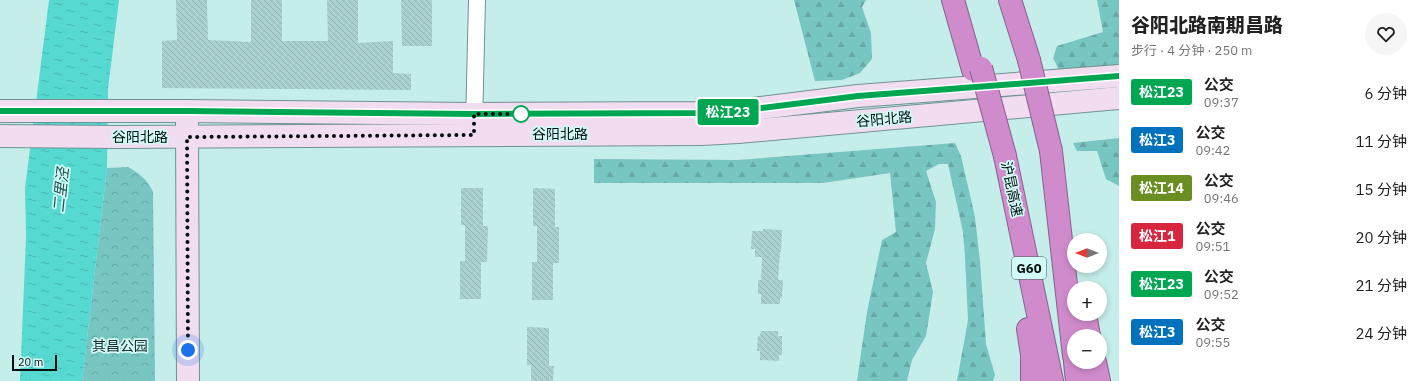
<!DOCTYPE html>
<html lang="zh">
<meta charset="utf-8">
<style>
:root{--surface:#fff;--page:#f6f6f6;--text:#222;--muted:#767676}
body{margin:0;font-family:"IBM Plex Sans","Noto Sans SC",sans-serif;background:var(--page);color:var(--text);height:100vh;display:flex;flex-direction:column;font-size:15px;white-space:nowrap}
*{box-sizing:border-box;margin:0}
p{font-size:13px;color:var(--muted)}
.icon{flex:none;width:22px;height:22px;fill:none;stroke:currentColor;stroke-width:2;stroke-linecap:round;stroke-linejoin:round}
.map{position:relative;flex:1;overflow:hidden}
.drawer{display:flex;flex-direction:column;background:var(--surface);width:300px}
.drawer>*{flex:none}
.badge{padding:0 8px;border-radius:3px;font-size:14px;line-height:26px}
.needle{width:26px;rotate:270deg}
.tools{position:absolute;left:1067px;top:233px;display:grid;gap:8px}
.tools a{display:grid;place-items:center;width:40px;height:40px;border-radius:50%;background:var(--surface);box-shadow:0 2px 6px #0003;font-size:20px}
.scale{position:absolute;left:12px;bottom:10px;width:45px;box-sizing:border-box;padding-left:4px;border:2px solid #03100f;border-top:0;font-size:11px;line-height:14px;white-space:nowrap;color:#03100f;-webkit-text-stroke:3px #d2faf6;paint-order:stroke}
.you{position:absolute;width:20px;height:20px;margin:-10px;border:3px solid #fff;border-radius:50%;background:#1a73e8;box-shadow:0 0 0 6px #1a73e833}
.map>.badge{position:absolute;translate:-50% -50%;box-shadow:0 0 0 2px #fff}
.round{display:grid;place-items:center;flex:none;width:42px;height:42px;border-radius:21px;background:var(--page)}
.overview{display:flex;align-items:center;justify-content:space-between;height:68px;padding:0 12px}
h1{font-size:19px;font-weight:800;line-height:30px}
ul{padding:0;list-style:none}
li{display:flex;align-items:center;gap:12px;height:48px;padding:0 12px}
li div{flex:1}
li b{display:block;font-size:15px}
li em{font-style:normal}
li .badge{min-width:44px;font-weight:700;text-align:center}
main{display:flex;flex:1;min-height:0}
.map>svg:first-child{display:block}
</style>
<main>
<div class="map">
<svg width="1119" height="381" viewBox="0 0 1119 381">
<defs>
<pattern id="forest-firs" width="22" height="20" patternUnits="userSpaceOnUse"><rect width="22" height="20" fill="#78c6c1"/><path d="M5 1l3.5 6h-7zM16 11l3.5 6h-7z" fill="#66a9a5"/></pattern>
<pattern id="park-crowns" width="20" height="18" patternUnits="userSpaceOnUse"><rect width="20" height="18" fill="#78c6c1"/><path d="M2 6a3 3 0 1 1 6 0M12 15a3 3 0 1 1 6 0" fill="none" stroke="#66a9a5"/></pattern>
<pattern id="water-ripples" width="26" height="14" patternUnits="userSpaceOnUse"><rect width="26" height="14" fill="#56d9d1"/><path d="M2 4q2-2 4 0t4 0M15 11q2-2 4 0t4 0" fill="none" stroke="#49b9b2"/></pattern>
<pattern id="building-back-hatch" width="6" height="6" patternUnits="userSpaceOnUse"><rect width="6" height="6" fill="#aad1cd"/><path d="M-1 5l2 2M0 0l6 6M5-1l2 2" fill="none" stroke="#91b2af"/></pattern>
</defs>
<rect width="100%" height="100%" fill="#c5ede9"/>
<!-- forest -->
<g fill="url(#forest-firs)">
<polygon points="794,0 866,0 862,7 871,33 872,59 860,73 842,80 815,81"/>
<polygon points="1097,0 1119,0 1119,73 1064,80 1053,58 1057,46 1103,32"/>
<polygon points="1119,138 1119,186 1106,179 1097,151 1077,151 1073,143"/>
<polygon points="955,143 961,156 975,217 980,261 986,344 995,375 993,381 957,381 968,320 965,257 963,232 948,164 939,164 926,171 936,202 935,229 926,263 933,292 926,336 912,360 907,381 857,381 867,312 882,240 896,232 890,173 823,183 594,183 594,159 738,160"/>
</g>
<!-- park -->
<path fill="url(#park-crowns)" d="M 128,167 C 140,174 148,180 153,192 L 155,381 L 82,381 L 107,168 Z"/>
<!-- water -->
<polygon fill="url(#water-ripples)" points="49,0 119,0 108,89 107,168 82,381 20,381 26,237 25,188"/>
<!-- building -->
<g fill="url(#building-back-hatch)">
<polygon points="176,0 207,0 208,40 251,42 251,0 282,0 282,41 328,41 327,0 358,0 358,43 393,41 393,73 411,74 411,90 162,88 162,41 177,40"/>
<polygon points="401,0 432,0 432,46 402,46"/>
<polygon points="461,188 483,188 483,226 488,226 487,262 481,262 481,299 460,299 460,261 465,261 465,225 461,225"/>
<polygon points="533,188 555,189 555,227 559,227 559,263 553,263 553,300 532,300 532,262 537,262 537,226 533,226"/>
<polygon points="763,229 782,230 781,252 780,252 778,280 783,280 782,298 780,298 780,304 761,304 761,294 758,294 758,280 761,280 762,257 755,257 755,249 751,249 752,231 763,231"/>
<polygon points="527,327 549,328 549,366 554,366 553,381 531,381 531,365 527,365"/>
<polygon points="761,331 778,331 778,336 782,336 782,355 779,355 779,361 760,360 760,351 757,351 758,336 760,336"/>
</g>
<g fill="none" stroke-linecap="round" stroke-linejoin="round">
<defs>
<polyline id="street" points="474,125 477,0"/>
<g id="secondary">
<polyline points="0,111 187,111 474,114 702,113 737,111 858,96 1119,76"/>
<polyline points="187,122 188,381"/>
<polyline points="0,136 118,137 702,134 738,132 1119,98"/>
</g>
<g id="highway">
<polyline points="953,0 973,70"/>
<polyline points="1010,0 1029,60"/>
<polyline points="1051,151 1074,356"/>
<polyline points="1005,156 1052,381"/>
<polyline points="1085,314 1089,336"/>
<polyline points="1028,329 1032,355 1032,381"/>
<polyline points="1075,362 1077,381"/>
<polyline points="1095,362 1099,381"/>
</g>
</defs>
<!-- street casing -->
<use href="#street" stroke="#6f9390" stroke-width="18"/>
<!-- secondary casing -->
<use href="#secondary" stroke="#6f9390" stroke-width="24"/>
<!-- highway casing -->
<use href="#highway" stroke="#88608a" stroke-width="24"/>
<!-- street -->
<use href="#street" stroke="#fff" stroke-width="16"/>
<!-- secondary -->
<use href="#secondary" stroke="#f1dcf0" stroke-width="22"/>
<!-- highway -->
<use href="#highway" stroke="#d08bcc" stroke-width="22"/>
<defs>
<g id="highway-bridge">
<polyline points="1029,60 1051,151"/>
<polyline points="981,68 1005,156"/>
</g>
</defs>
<!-- highway-bridge casing -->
<use href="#highway-bridge" stroke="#88608a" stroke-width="24" stroke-linecap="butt"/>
<!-- highway-bridge -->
<use href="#highway-bridge" stroke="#d08bcc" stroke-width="22"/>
</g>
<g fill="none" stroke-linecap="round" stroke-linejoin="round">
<defs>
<polyline id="line" points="0,111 187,111 474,114 702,113 737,111 858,96 1119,76"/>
</defs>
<!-- line casing -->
<use href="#line" stroke="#fff" stroke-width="9"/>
<!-- line -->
<use href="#line" stroke="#00a651" stroke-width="6"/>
<!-- walk -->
<polyline stroke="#03100f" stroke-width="4" stroke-dasharray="0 7.2" points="188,350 187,137 474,135 474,114 521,114"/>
</g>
<!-- markers -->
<circle fill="#fff" stroke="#00a651" stroke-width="2" cx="521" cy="114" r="8"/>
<g text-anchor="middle" stroke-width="3.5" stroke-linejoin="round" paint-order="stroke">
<!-- shield labels -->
<rect fill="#d2faf6" stroke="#415654" stroke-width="1" x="1012" y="257" width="34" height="22" rx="3"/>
<g font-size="13" font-weight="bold" fill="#03100f">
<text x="1029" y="273">G60</text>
</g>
<!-- street labels -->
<g font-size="14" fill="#03100f" stroke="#d2faf6">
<text transform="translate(884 119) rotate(-5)" y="5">谷阳北路</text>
<text x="560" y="139">谷阳北路</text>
<text x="140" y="142">谷阳北路</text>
<text transform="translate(1012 189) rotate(78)" y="5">沪昆高速</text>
</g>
<!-- park labels -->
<g font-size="14" fill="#172e2c" stroke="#d2faf6">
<text x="120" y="351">其昌公园</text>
</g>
<!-- water labels -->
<g font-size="15" font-style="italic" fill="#19514e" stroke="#d2faf6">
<text transform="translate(61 190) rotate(-84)" y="5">二里泾</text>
</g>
</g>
</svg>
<div class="tools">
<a><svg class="needle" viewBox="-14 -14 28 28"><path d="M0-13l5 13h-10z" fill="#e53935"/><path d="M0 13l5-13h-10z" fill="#767676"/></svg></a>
<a>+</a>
<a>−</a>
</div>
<div class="scale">20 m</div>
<div class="you" style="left:188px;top:350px"></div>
<b class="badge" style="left:728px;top:112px;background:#00a651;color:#fff">松江23</b>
</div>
<section class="drawer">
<div class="overview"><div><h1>谷阳北路南期昌路</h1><p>步行 · 4 分钟 · 250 m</p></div><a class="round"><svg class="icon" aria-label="heart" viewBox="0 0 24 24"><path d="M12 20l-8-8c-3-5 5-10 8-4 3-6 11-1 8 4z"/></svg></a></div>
<ul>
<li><span class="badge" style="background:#00a651;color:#fff">松江23</span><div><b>公交</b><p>09:37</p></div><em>6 分钟</em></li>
<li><span class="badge" style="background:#0072bc;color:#fff">松江3</span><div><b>公交</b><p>09:42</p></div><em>11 分钟</em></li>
<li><span class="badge" style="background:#6b8e23;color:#fff">松江14</span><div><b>公交</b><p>09:46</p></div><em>15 分钟</em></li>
<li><span class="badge" style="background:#d7263d;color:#fff">松江1</span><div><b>公交</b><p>09:51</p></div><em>20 分钟</em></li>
<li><span class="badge" style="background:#00a651;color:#fff">松江23</span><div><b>公交</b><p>09:52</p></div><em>21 分钟</em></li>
<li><span class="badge" style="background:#0072bc;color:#fff">松江3</span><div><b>公交</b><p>09:55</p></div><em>24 分钟</em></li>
</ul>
</section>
</main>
